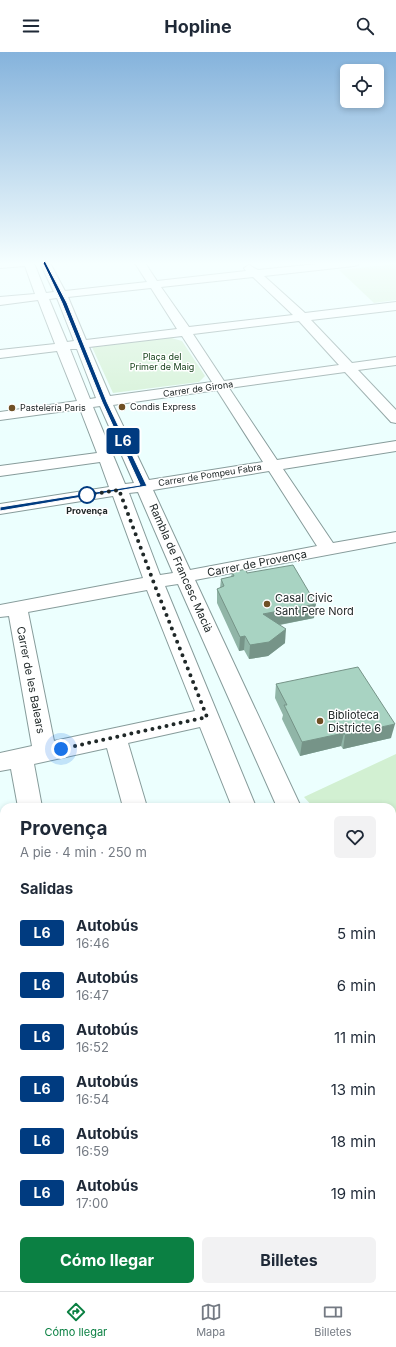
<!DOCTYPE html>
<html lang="es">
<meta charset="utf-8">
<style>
:root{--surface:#fff;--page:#f2f2f3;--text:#1f2937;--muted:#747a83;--line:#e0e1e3;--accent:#0b8043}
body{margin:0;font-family:Inter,sans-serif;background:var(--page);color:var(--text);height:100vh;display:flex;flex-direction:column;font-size:15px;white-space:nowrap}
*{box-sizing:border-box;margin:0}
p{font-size:13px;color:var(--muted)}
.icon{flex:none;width:22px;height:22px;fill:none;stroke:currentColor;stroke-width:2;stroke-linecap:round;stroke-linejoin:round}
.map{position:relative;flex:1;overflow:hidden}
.side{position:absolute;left:0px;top:751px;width:396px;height:488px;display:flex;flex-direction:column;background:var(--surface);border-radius:12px 12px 0 0;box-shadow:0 2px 6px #0003}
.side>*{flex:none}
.badge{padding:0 8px;border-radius:3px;font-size:14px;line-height:26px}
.tools{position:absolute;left:340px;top:12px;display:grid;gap:8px}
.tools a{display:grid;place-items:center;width:44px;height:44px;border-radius:6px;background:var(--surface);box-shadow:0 2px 6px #0003;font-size:20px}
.you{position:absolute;width:20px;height:20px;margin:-10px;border:3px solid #fff;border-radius:50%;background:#1a73e8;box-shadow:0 0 0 6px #1a73e833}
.map>.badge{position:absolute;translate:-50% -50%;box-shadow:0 0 0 2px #fff}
h2{padding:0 20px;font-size:15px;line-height:36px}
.round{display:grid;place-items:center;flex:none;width:42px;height:42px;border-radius:6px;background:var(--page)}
.overview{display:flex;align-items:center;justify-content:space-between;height:68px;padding:0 20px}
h1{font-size:19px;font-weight:700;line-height:30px}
.primary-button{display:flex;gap:8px;margin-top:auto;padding:8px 20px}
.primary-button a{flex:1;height:46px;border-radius:6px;background:var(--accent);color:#fff;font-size:16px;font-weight:700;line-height:46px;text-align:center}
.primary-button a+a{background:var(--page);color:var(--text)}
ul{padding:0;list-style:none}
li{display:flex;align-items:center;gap:12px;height:52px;padding:0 20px}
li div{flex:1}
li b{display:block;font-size:15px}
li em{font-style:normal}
li .badge{min-width:44px;font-weight:700;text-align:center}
header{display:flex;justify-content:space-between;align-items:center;height:52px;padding:0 20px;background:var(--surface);font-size:18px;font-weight:700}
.menu{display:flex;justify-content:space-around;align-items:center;height:56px;border-top:1px solid var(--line);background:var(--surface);font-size:11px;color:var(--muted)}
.menu a{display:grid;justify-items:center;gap:2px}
.menu .current{color:var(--accent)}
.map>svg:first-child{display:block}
</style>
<header><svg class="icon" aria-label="menu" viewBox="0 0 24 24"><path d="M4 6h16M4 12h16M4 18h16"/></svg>Hopline<svg class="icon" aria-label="search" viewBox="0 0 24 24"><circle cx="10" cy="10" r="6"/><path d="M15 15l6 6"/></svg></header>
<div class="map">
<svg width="396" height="1239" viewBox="0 0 396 1239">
<rect width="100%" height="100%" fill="#ecfffe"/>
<!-- green -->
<g fill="#d2f0d2">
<polygon points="396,212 396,248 374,251 339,218"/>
<polygon points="168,285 182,289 205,324 199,330 113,341 92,295"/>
<polygon points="396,702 396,777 392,779 392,755 313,755 304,745"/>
</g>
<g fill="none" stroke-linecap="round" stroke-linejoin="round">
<defs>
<g id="minor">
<path d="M 0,211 L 34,211 L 46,241 L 54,240 L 40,211 L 50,211 L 65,239 L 147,230 L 135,211 L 145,211 L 157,229 L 246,219 L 244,216 L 249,213 L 258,218 L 327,211 L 359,211 L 358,213 L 354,214 L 264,224 L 305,261 L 396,250 L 396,258 L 311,268 L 352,311 L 396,305 L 396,313 L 358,318 L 396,358 L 396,371 L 391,370 L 345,320 L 229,336 L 277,408 L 396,389 L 396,399 L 283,417 L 333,491 L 396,480 L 396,490 L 195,528 L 301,755 L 277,755 L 178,532 L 165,534 L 256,755 L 232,755 L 200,675 L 128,691 L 147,755 L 123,755 L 107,696 L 34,712 L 42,755 L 18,755 L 11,717 L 0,719 L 0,701 L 32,694 L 9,564 L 0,565 L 0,553 L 143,526 L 113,444 L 0,462 L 0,452 L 109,435 L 100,410 L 0,424 L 0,414 L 97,401 L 80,357 L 0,368 L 0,360 L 77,349 L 57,299 L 0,306 L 0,298 L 55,292 L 38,248 L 0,253 L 0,245 L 35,242 L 25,214 L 0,216 ZM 253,225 L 293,263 L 189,275 L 161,235 ZM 151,236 L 177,277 L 86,288 L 68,245 ZM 57,246 L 59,251 L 74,289 L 67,290 L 49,247 ZM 299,269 L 339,313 L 224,329 L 193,282 ZM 182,284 L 212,330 L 110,344 L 89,295 ZM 70,297 L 77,297 L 96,346 L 90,347 ZM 217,338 L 263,410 L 149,428 L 113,353 ZM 100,354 L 134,431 L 125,432 L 93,355 ZM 269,419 L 317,494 L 190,518 L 153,438 ZM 138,440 L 173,521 L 160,523 L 129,441 ZM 147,538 L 195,659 L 54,689 L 28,560 Z"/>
<polygon points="4,932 4,960 0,961 0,933"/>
<polygon points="392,974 396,976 396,1013 392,1012"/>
<polygon points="392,1094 396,1096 396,1137 392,1135"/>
<polygon points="396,1169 396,1205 392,1207 392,1171"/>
<rect x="98" y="1235" width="36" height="4"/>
<polygon points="238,1235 284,1235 283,1239 237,1239"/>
</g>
</defs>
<!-- minor casing -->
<use href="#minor" stroke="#879c9b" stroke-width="2"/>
<!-- minor -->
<use href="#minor" fill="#fff" fill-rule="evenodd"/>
</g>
<!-- wall -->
<g fill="#90b5a7">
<polygon points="232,520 247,521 314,566 280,573 285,591 268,604 249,607 244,598 239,599 217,551 217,537 220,536 221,527 231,525"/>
<polygon points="276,632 391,686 343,697 341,694 300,704 282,667 283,663 275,646"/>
</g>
<!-- shaded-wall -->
<g fill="#769488">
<polygon points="316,552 314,566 262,576 263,562"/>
<polygon points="286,577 285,591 268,604 249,607 250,593"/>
<polygon points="245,584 244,598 239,599 240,585"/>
<polygon points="395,672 391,686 343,697 345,683"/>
<polygon points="344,681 341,694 300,704 302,690"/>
</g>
<!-- building -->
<g fill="#a8d3c2" stroke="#769488">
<polygon points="293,513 316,552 263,562 286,577 269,590 250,593 245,584 240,585 217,537 224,534 221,527 234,524 232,520 246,517 247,521"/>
<polygon points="358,615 395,672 345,683 344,681 302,690 284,653 287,653 276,632"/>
</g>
<!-- sky -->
<linearGradient id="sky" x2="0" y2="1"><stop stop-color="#85b3dc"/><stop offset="0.55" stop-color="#f6ffff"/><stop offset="1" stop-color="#f6ffff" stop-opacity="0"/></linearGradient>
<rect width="396" height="384" fill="url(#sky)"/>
<!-- line -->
<polygon fill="#003b80" stroke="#fff" points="45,209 67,251 107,350 147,434 0,459 0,455 140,433 102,350 62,251 43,211"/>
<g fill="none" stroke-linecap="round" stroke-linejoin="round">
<!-- walk -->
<polyline stroke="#202828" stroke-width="4" stroke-dasharray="0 7.2" points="61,697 207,665 155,534 119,438 87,443"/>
</g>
<!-- markers -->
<g fill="#6f5025" stroke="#fff" stroke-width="1.5">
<circle cx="122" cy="355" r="4"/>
<circle cx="12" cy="356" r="4"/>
<circle cx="267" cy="552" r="4"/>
<circle cx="320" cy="669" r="4"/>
</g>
<circle fill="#fff" stroke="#003b80" stroke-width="2" cx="87" cy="443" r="8"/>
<g text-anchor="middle" stroke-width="3" stroke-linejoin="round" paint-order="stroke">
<!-- far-park labels -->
<g font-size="9" fill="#17421b" stroke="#fff">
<text x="162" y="308">Plaça del<tspan x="162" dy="10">Primer de Maig</tspan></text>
</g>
<!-- far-street labels -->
<g font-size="9" fill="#202828" stroke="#fff">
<text transform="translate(198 337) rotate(-8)" y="3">Carrer de Girona</text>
<text transform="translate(210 423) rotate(-9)" y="3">Carrer de Pompeu Fabra</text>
</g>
<!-- far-poi labels -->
<g font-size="9" fill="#202828" stroke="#fff" text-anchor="start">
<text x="130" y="358">Condis Express</text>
<text x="20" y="359">Pastelería Paris</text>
</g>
<!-- far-stop labels -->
<g font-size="9" font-weight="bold" fill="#202828" stroke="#fff">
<text x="87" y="462">Provença</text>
</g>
<!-- street labels -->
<g font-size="11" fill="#202828" stroke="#fff">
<text transform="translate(257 511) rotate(-11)" y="4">Carrer de Provença</text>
<text transform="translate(181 516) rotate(66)" y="4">Rambla de Francesc Macià</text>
<text transform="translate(31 628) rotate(79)" y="4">Carrer de les Balears</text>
</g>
<!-- poi labels -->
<g font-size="11" fill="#202828" stroke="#fff" text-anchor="start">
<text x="275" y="550">Casal Civic<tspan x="275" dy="13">Sant Pere Nord</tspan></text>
<text x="328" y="667">Biblioteca<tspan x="328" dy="13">Districte 6</tspan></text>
</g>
</g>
</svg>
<div class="tools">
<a><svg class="icon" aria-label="locate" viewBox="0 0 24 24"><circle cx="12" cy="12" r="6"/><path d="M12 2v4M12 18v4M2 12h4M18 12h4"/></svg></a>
</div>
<div class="you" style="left:61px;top:697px"></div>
<b class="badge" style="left:123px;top:389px;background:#003b80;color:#fff">L6</b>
<section class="side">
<div class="overview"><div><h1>Provença</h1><p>A pie · 4 min · 250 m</p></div><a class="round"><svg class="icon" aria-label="heart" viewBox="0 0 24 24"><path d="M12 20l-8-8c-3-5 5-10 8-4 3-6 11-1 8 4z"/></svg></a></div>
<h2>Salidas</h2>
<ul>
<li><span class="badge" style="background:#003b80;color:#fff">L6</span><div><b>Autobús</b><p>16:46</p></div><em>5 min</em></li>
<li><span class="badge" style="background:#003b80;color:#fff">L6</span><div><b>Autobús</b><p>16:47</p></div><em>6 min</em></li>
<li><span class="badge" style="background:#003b80;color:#fff">L6</span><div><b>Autobús</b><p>16:52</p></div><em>11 min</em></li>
<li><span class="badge" style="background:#003b80;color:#fff">L6</span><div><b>Autobús</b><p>16:54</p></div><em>13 min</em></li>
<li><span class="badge" style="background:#003b80;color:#fff">L6</span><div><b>Autobús</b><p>16:59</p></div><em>18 min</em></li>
<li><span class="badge" style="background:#003b80;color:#fff">L6</span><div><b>Autobús</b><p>17:00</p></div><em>19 min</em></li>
</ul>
<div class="primary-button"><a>Cómo llegar</a><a>Billetes</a></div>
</section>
</div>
<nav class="menu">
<a class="current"><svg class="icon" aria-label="directions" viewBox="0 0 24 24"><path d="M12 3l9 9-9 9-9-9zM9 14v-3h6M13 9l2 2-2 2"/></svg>Cómo llegar</a>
<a><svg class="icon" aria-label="map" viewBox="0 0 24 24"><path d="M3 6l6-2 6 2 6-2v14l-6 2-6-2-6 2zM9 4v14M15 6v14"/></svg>Mapa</a>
<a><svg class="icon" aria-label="tickets" viewBox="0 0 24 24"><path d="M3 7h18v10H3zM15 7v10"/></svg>Billetes</a>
</nav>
